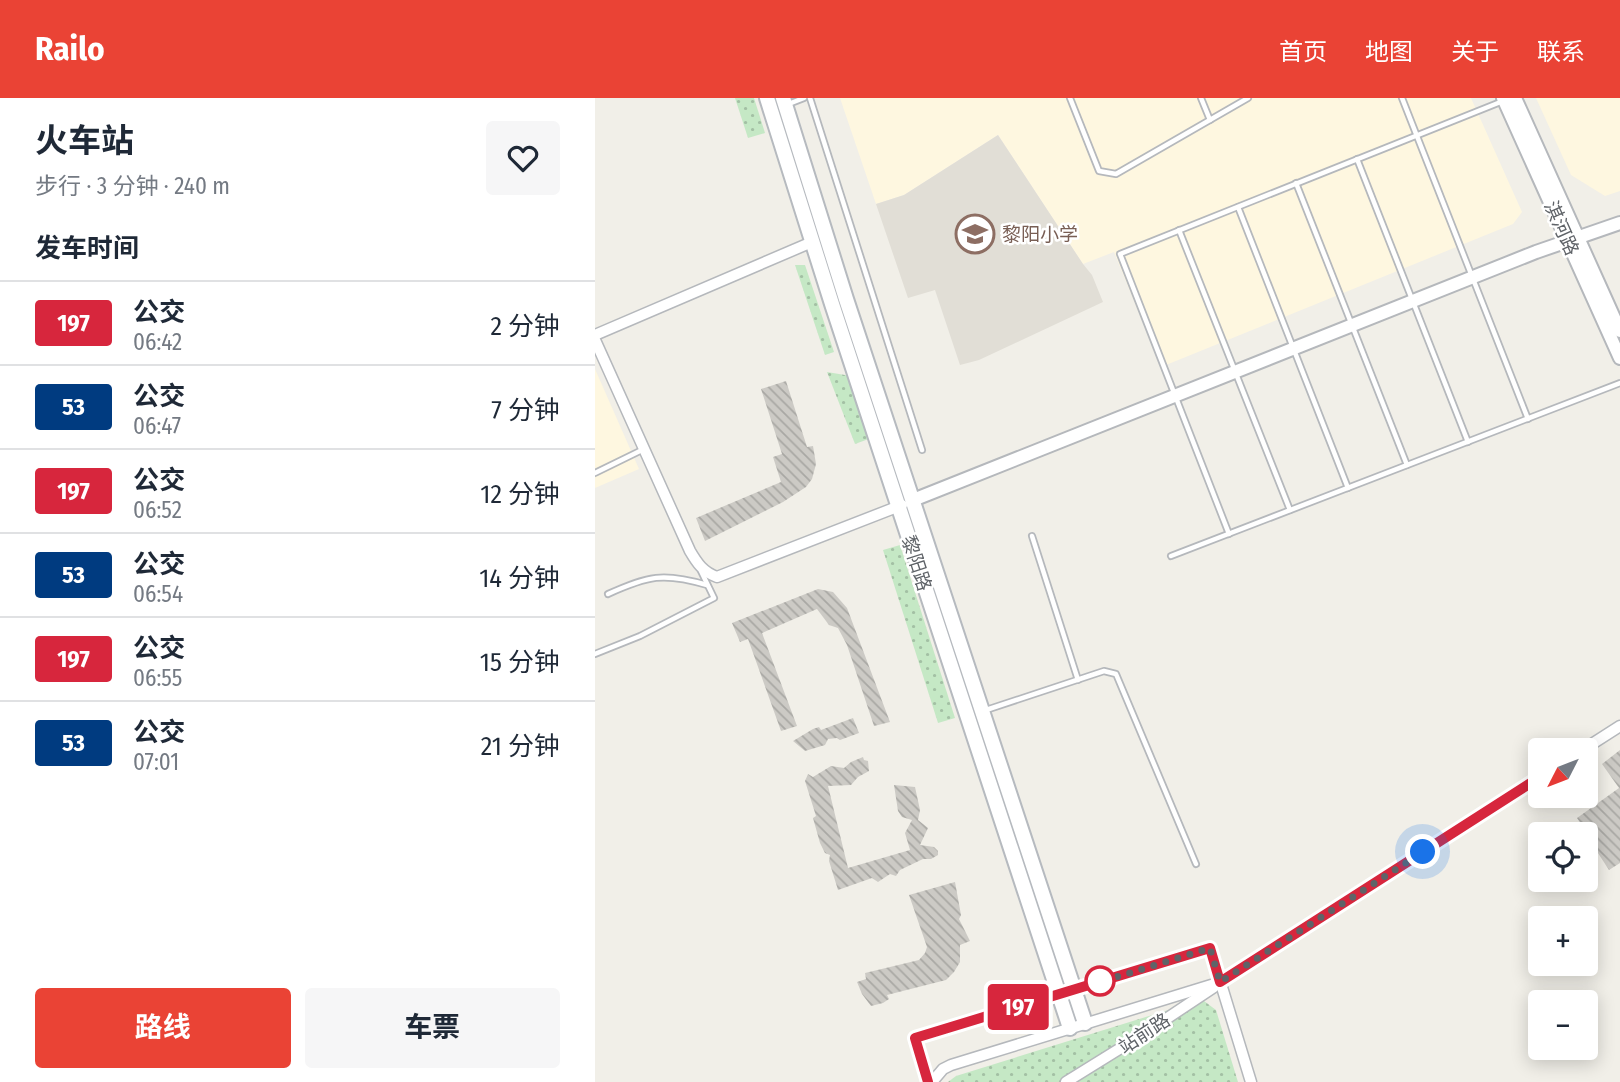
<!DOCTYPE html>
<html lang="zh">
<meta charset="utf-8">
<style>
:root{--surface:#fff;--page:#f6f6f7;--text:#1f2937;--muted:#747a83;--line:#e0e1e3;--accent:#ea4335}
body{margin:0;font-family:"Fira Sans Condensed","Noto Sans SC",sans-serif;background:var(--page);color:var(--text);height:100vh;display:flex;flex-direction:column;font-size:26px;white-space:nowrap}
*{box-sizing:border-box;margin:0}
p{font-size:23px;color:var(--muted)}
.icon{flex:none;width:38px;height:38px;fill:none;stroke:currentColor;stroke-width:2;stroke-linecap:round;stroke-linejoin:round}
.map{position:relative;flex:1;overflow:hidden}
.details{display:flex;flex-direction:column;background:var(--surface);width:595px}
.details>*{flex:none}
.badge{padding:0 14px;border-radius:5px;font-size:24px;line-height:46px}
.needle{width:46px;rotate:228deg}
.buttons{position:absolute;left:933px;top:640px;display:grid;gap:14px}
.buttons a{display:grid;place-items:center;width:70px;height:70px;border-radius:7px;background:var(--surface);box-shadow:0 4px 18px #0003;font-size:35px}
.you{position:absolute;width:35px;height:35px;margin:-18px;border:5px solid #fff;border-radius:50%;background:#1a73e8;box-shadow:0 0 0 10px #1a73e833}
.map>.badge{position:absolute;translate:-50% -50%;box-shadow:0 0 0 4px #fff}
h2{padding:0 35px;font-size:26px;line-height:63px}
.round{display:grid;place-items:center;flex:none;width:74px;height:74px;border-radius:7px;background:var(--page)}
.headline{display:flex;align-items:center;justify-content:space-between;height:119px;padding:0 35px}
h1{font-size:33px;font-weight:700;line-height:52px}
.action{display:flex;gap:14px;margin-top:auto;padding:14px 35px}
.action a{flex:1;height:80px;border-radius:7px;background:var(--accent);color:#fff;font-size:28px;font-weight:700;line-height:80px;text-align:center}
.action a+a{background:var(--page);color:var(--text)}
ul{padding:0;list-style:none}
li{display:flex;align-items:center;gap:21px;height:84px;padding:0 35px;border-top:2px solid var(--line)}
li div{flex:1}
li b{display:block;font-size:26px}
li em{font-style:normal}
li .badge{min-width:77px;font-weight:700;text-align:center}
header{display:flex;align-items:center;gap:42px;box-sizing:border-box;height:98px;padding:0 35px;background:var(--accent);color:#fff}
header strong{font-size:33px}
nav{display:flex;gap:38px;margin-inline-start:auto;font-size:24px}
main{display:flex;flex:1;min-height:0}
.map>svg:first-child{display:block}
</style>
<header>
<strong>Railo</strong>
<nav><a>首页</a><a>地图</a><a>关于</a><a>联系</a></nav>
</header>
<main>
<section class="details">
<div class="headline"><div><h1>火车站</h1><p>步行 · 3 分钟 · 240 m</p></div><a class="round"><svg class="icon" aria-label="heart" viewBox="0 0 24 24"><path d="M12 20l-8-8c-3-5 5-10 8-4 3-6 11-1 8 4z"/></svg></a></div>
<h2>发车时间</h2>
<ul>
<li><span class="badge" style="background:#d7263d;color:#fff">197</span><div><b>公交</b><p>06:42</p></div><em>2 分钟</em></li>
<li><span class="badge" style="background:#003b80;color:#fff">53</span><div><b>公交</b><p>06:47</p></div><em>7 分钟</em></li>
<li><span class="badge" style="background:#d7263d;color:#fff">197</span><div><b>公交</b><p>06:52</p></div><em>12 分钟</em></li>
<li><span class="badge" style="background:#003b80;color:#fff">53</span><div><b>公交</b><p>06:54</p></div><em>14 分钟</em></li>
<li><span class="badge" style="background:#d7263d;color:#fff">197</span><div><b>公交</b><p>06:55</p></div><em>15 分钟</em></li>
<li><span class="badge" style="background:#003b80;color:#fff">53</span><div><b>公交</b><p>07:01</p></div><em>21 分钟</em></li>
</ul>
<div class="action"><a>路线</a><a>车票</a></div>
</section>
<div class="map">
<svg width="1025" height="984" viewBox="0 0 1025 984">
<defs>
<pattern id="grass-dots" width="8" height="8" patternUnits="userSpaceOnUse" patternTransform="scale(1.75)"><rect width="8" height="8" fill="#c5e8c5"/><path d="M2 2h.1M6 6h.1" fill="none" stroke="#a3c0a4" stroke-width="1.8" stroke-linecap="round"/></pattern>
<pattern id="building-back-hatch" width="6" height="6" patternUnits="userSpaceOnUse" patternTransform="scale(1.75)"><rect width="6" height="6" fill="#cccac5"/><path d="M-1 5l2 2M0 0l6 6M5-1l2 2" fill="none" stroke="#a9a8a4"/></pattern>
</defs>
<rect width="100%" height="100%" fill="#f1efe8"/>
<!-- commercial -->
<g fill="#fef7e0">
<polygon points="245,0 876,0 927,114 918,126 566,269 519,154 488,166 403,37 309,97 281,106"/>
<polygon points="941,0 1025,0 1025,93 1010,98 976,77"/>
<polygon points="0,271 44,371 0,390"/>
</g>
<!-- education -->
<polygon fill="#e1ded6" points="403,37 488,166 497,177 508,204 384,262 365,267 340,192 313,200 281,106 309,97"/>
<!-- grass -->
<g fill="url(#grass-dots)">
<polygon points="140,0 159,0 170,35 153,40"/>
<polygon points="200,167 210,167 239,254 230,257"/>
<polygon points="232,274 256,278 279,339 260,346"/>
<polygon points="305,447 360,620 343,625 288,452"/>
<polygon points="609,903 621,912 643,984 353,984 361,978 599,904"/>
</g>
<!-- building -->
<g fill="url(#building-back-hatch)">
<polygon points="191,283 212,349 218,348 221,366 217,381 211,389 188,404 110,443 101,420 186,384 178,359 187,356 166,291"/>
<polygon points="223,491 238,494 252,510 295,624 279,628 252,547 243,530 234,527 222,511 167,535 202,628 186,633 153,541 145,544 137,525"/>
<polygon points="258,620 264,635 245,642 242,640 233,641 230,647 210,653 198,643 218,631 224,629 226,632"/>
<polygon points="1025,652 1025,765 1014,772 1001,752 1003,751 982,720 1024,690 1007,666"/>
<polygon points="268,659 269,662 273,663 274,673 263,679 256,687 233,688 253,770 315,752 310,735 317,722 307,719 303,713 299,687 320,689 325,712 323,722 333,730 325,747 339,749 343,753 343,757 336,761 328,761 305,772 301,778 295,776 283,784 277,780 243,792 234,763 235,757 230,755 225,745 218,720 221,718 210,683 213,676 218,679 236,668 249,670 256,664"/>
<polygon points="360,784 366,817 364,821 375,843 365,847 365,864 359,874 351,882 292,897 294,901 288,905 276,908 267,896 262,884 271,881 270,875 324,862 330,855 332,849 314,797"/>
</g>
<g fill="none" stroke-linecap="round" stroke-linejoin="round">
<defs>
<g id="service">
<polyline points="215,0 327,352"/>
<polyline points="475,0 504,73 521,76 653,0"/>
<polyline points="606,0 615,22"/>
<polyline points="807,0 933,321"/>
<polyline points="191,7 209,0"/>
<polyline points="762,61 873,344"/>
<polyline points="701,85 812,367"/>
<polyline points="643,109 753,390"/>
<polyline points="584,132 695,412"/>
<polyline points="0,375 49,351"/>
<polyline points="634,436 525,156 908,3"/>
<polyline points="437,438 483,582"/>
<polyline points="576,458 1025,285"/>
<path d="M 13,496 C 53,478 68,474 112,487"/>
<polyline points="0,556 45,538 119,500 106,473"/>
<polyline points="388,613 509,573 521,576 601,766"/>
</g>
<g id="minor">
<polyline points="0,237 217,144"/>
<path d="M 0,242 L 95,453 C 102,465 108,474 122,479 L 307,407"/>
<polyline points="986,653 1025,628"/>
<polyline points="333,984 320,940 615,850 656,984"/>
<polyline points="337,984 348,971 356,967 626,884 945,679"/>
<polyline points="471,984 550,935 619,889"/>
</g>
<g id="tertiary">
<polyline points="908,0 1025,260"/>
<polyline points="920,0 1025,233"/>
<polyline points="318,402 941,154 1025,125"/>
</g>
<g id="secondary">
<polyline points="172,0 237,206 475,930"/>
<polyline points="188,0 251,201 490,925"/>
</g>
</defs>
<!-- service casing -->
<use href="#service" stroke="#b5b8bc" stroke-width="8"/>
<!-- minor casing -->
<use href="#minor" stroke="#b5b8bc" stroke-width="13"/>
<!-- tertiary casing -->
<use href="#tertiary" stroke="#b5b8bc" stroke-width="16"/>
<!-- secondary casing -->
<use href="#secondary" stroke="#b6babf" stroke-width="18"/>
<!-- service -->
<use href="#service" stroke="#fff" stroke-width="4.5"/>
<!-- minor -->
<use href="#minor" stroke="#fff" stroke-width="10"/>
<!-- tertiary -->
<use href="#tertiary" stroke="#fff" stroke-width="12"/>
<!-- secondary -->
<use href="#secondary" stroke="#fff" stroke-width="14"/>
</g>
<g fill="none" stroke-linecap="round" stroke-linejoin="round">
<defs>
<polyline id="line" points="333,984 320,940 615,850 625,884 945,679"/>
</defs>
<!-- line casing -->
<use href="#line" stroke="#fff" stroke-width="16"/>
<!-- line -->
<use href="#line" stroke="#d7263d" stroke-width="10"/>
<!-- walk -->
<polyline stroke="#5f6368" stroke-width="7" stroke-dasharray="0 12.6" points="505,883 502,885 615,850 625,884 828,754"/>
</g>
<!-- icons -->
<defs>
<symbol id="school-ring" viewBox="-11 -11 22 22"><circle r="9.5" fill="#fff" stroke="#8d6e63" stroke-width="1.5"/><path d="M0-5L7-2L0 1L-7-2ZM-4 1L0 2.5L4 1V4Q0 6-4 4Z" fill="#8d6e63"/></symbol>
</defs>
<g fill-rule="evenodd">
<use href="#school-ring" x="358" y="114" width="44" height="44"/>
</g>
<!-- markers -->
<circle fill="#fff" stroke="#d7263d" stroke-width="3.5" cx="505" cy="883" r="14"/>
<g text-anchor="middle" stroke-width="5" stroke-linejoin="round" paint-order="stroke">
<!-- street labels -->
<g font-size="19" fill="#5f6368" stroke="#fff">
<text transform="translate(967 130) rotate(66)" y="7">淇河路</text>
<text transform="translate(322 465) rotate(72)" y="7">黎阳路</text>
<text transform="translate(549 935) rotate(-33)" y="7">站前路</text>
</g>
<!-- education labels -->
<g font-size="19" fill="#785e54" stroke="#fff" text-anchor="start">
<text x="407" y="143">黎阳小学</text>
</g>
</g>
</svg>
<div class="buttons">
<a><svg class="needle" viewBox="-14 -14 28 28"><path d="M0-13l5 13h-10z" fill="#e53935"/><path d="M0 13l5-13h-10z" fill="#747a83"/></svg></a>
<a><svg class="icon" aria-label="locate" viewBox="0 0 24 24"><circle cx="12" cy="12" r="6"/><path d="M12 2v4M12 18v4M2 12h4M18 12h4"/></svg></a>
<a>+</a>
<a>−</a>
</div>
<div class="you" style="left:828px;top:754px"></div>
<b class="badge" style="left:423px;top:909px;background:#d7263d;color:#fff">197</b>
</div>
</main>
